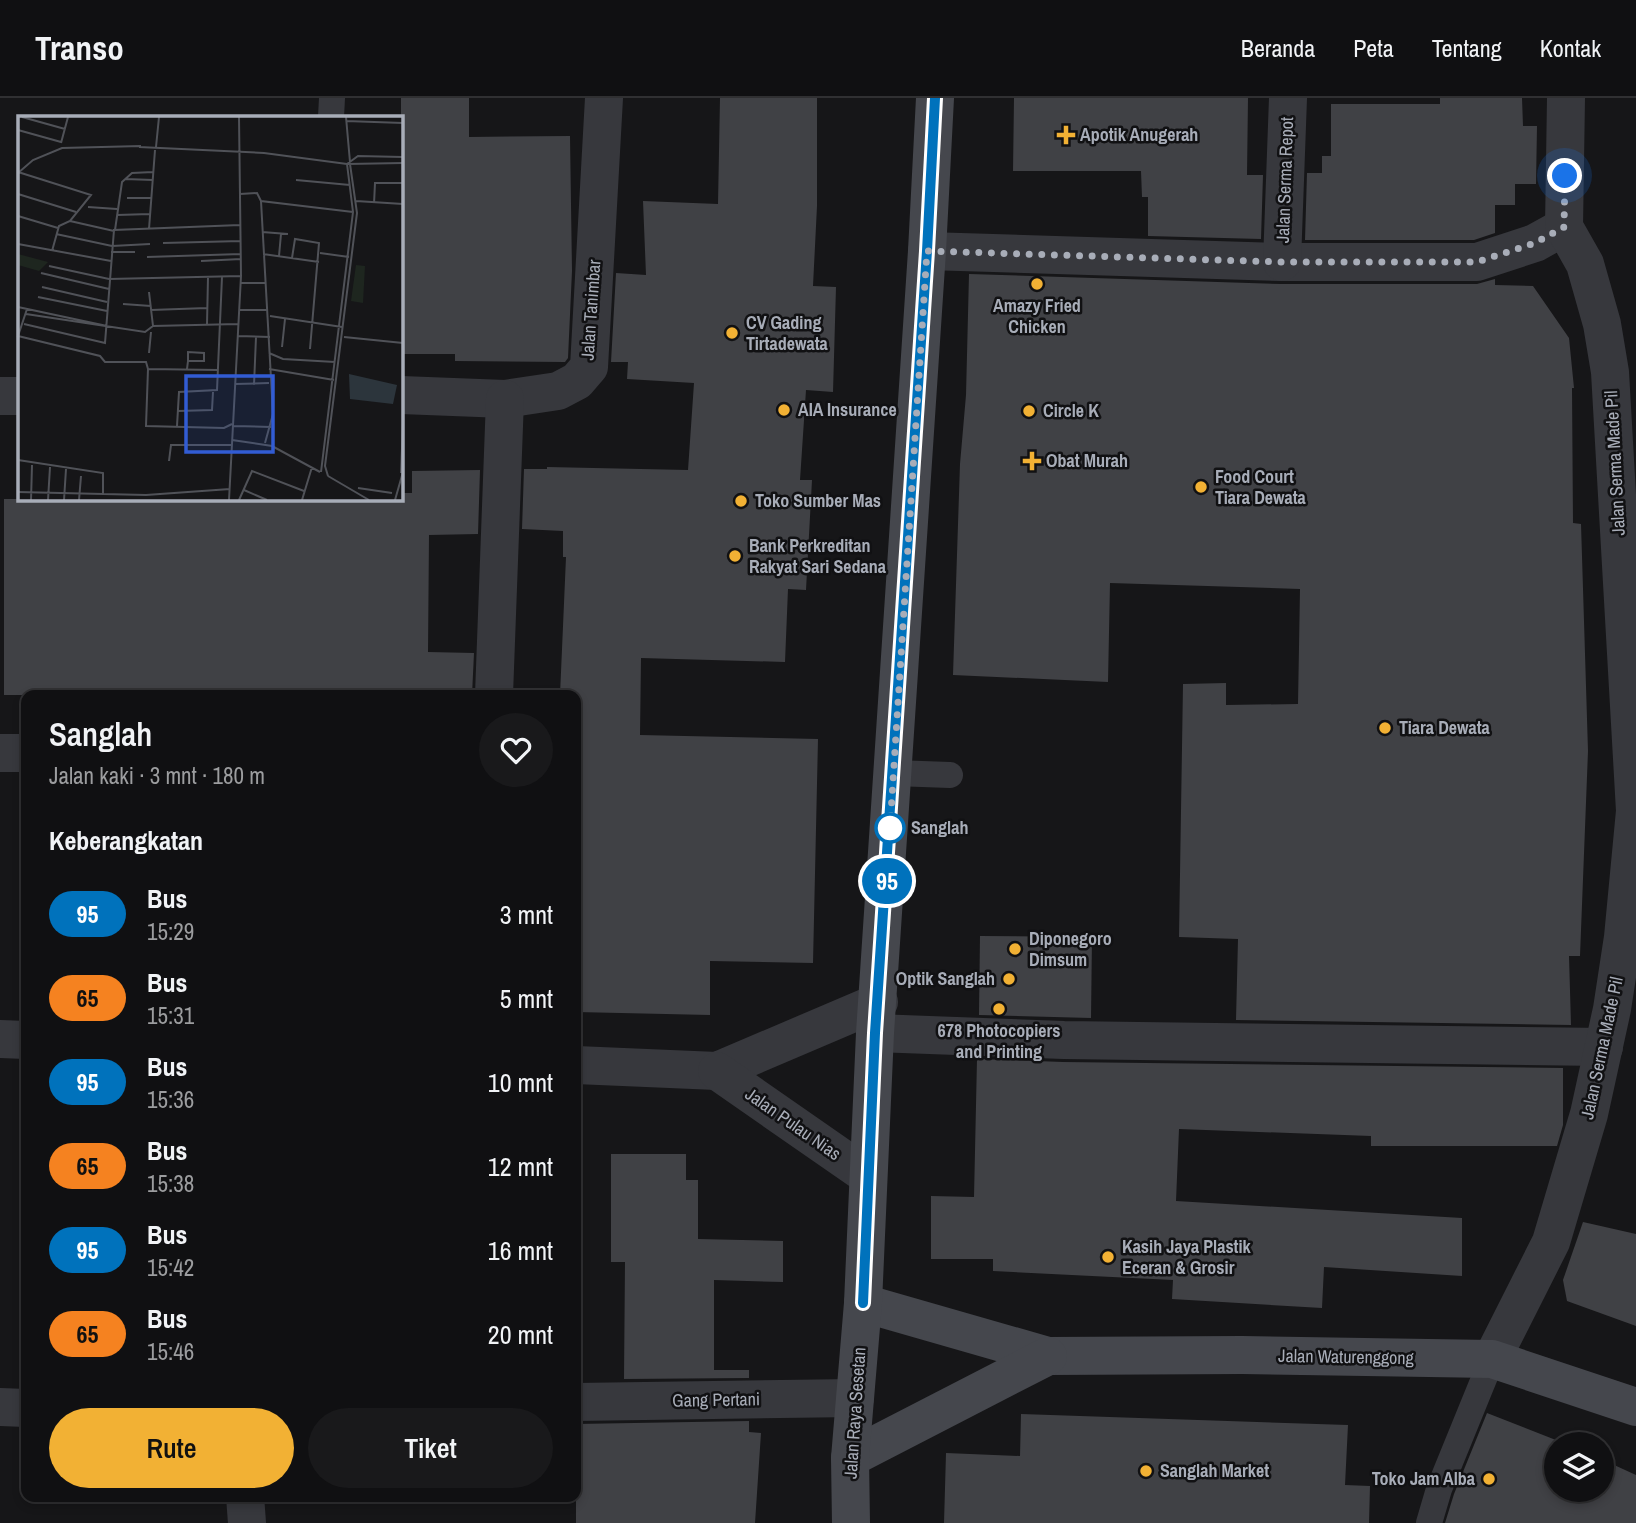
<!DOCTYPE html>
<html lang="id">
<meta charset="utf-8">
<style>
:root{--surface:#101012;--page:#19191b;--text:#f1f3f6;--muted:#9c9d9f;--line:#303032;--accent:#f2b134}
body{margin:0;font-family:"Archivo Narrow",sans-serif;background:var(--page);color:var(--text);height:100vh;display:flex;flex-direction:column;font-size:26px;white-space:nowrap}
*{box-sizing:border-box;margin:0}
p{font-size:23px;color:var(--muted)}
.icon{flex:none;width:38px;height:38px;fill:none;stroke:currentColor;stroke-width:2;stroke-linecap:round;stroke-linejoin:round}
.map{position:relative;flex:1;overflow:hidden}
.details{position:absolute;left:21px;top:592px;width:560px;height:812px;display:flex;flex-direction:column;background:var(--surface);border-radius:14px;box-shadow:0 4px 10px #0003,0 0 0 2px var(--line)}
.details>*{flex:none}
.badge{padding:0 14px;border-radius:23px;font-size:24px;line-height:46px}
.controls{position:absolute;left:1544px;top:1334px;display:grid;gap:14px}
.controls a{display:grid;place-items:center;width:70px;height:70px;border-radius:50%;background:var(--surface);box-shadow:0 4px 10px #0003,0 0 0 2px var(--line);font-size:35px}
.you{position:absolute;width:35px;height:35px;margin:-18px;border:5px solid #fff;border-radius:50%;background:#1a73e8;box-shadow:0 0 0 10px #1a73e833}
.map>.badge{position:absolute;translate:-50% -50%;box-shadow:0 0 0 4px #fff}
h2{padding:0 28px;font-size:26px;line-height:63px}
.round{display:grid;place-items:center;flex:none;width:74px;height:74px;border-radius:37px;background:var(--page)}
.overview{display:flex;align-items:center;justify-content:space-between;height:119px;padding:0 28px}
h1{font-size:33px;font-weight:600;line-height:52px}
.action{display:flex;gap:14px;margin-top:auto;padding:14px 28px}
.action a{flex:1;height:80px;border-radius:42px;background:var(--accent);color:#111;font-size:28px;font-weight:600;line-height:80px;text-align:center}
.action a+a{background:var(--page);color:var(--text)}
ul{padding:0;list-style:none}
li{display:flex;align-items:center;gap:21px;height:84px;padding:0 28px}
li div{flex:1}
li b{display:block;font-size:26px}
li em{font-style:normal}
li .badge{min-width:77px;font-weight:700;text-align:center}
header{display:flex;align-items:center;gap:42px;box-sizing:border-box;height:98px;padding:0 35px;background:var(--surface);border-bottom:2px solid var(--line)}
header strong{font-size:33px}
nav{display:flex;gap:38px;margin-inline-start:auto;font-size:24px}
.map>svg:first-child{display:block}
</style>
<header>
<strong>Transo</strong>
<nav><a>Beranda</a><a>Peta</a><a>Tentang</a><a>Kontak</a></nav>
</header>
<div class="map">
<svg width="1636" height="1425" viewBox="0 0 1636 1425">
<rect width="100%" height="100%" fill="#161618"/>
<!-- building -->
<g fill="#404145">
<polygon points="401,0 469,0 469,39 570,38 572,173 568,260 565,264 455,263 455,256 401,256"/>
<polygon points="720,0 817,0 817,108 813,188 836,189 833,294 806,292 800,382 812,382 806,492 788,491 785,564 641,560 640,637 818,641 813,865 710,863 710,917 576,914 576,597 560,597 566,459 563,459 563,433 522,431 524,371 547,371 547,369 688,372 694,285 627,281 628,264 611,264 616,175 646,177 643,103 718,106"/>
<polygon points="1014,0 1248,0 1247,77 1263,77 1261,141 1148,138 1148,99 1142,99 1141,73 1013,73"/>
<polygon points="1440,0 1522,0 1523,28 1537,28 1536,86 1515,86 1515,107 1495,107 1495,135 1474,142 1305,142 1307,75 1322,75 1322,58 1331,58 1331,6 1440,6"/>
<polygon points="969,176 1281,186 1477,186 1495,181 1495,187 1533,188 1569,240 1574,290 1572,290 1573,425 1581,426 1588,653 1580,858 1569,858 1571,927 1236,922 1238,841 1179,839 1183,586 1226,585 1226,607 1298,606 1300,491 1110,485 1108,584 953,577 960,366 966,297"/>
<polygon points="480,372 478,436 429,437 428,554 474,555 472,597 4,597 4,401 401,401 401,395 412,395 412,373"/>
<polygon points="980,838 1092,839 1091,920 979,917"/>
<polygon points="977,961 1063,964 1563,970 1563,1027 1557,1048 1371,1048 1371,1038 1179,1031 1176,1103 1462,1120 1462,1178 1324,1169 1322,1210 1172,1201 1173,1182 993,1173 993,1161 931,1161 931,1098 974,1099"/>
<polygon points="611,1056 686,1056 686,1082 698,1082 698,1141 783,1143 783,1184 714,1182 714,1272 749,1272 749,1280 624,1281 625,1164 611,1164"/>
<polygon points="1583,1124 1636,1136 1636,1228 1567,1203 1563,1182"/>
<polygon points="1487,1315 1566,1346 1556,1346 1556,1391 1601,1391 1601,1361 1636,1377 1636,1425 1445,1425 1454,1396"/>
<polygon points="1021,1316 1348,1327 1345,1387 1370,1388 1369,1425 944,1425 946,1355 1020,1358"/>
<polygon points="749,1323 749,1334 761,1335 755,1425 576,1425 576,1326"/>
</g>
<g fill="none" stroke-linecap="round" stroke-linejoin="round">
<!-- lane -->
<g stroke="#37383d" stroke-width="26">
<polyline points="331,19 332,0"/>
<polyline points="894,675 950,677"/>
<polyline points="1429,1425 1439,1391 1492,1261"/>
</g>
<!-- street -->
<g stroke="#37383d" stroke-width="38">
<polyline points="927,153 1282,164 1477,164 1535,145 1564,129"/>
<polyline points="1282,164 1288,0"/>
<polyline points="401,297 505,301 558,293 577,283 589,269 604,0"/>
<polyline points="0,298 19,298"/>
<polyline points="494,597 505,301"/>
<polyline points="0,655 26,655"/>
<polyline points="875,935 1064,942 1604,949"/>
<polyline points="0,941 26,942"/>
<polyline points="576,967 717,973 879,904"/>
<polyline points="717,973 868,1078"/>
<polyline points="1492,1261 1551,1144 1589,1016 1612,911 1623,839 1635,713 1610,274 1602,226 1585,166 1564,129 1566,0"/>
<polyline points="576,1304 855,1300"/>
<polyline points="0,1309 26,1310"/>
<polyline points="245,1398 247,1425"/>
</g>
<!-- secondary -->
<g stroke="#45474d" stroke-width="38">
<polyline points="863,1205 1048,1258 1242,1257 1492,1261 1636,1309"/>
<polyline points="850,1360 1048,1258"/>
<polyline points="851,1425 850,1360 863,1205 875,935 927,153 935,0"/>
</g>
</g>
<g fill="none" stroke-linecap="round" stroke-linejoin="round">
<defs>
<polyline id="line" points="863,1205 875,935 927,153 935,0"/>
</defs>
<!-- line casing -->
<use href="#line" stroke="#fff" stroke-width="16"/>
<!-- line -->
<use href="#line" stroke="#0072bc" stroke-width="10"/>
<!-- walk -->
<polyline stroke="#a8adb8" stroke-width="7" stroke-dasharray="0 12.6" points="890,730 927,153 1282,164 1477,164 1535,145 1564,129 1565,78"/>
</g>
<!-- markers -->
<g fill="#f2b134" stroke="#111113" stroke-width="2.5">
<path d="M1062.5 26.5h7v7h7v7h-7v7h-7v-7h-7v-7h7z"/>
<circle cx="1037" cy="186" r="7"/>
<circle cx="732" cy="235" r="7"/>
<circle cx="784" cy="312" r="7"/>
<circle cx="1029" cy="313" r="7"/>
<path d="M1028.5 352.5h7v7h7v7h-7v7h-7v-7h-7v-7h7z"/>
<circle cx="1201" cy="389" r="7"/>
<circle cx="741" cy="403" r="7"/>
<circle cx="735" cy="458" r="7"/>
<circle cx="1385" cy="630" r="7"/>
<circle cx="1015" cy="851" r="7"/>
<circle cx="1009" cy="881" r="7"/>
<circle cx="999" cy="911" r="7"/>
<circle cx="1108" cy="1159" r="7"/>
<circle cx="1146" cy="1373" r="7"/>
<circle cx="1489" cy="1381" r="7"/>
</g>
<circle fill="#fff" stroke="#0072bc" stroke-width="3.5" cx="890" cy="730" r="14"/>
<g text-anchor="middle" stroke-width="5" stroke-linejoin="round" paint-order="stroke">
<!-- poi labels -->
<g font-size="18" font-weight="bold" fill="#a8adb8" stroke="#111113" text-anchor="start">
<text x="1080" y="43">Apotik Anugerah</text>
<text x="1037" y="214" text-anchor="middle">Amazy Fried<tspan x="1037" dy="21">Chicken</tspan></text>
<text x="746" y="231">CV Gading<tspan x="746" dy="21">Tirtadewata</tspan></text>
<text x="798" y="318">AIA Insurance</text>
<text x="1043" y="319">Circle K</text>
<text x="1046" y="369">Obat Murah</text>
<text x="1215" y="385">Food Court<tspan x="1215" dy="21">Tiara Dewata</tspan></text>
<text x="755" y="409">Toko Sumber Mas</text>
<text x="749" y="454">Bank Perkreditan<tspan x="749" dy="21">Rakyat Sari Sedana</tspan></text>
<text x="1399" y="636">Tiara Dewata</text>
<text x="1029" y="847">Diponegoro<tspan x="1029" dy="21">Dimsum</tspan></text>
<text x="995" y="887" text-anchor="end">Optik Sanglah</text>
<text x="999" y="939" text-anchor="middle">678 Photocopiers<tspan x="999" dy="21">and Printing</tspan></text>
<text x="1122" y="1155">Kasih Jaya Plastik<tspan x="1122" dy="21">Eceran &amp; Grosir</tspan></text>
<text x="1160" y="1379">Sanglah Market</text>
<text x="1475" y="1387" text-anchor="end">Toko Jam Alba</text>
</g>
<!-- street labels -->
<g font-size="18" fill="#a8adb8" stroke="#111113">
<text transform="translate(1285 82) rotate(-88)" y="6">Jalan Serma Repot</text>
<text transform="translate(591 212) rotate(-86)" y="6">Jalan Tanimbar</text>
<text transform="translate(1615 365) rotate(-93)" y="6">Jalan Serma Made Pil</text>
<text transform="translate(1602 950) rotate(-78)" y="6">Jalan Serma Made Pil</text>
<text transform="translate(793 1026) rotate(35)" y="6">Jalan Pulau Nias</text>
<text transform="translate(1346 1259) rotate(1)" y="6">Jalan Waturenggong</text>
<text transform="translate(716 1302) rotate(-1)" y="6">Gang Pertani</text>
<text transform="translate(855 1315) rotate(-86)" y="6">Jalan Raya Sesetan</text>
</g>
<!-- stop labels -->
<g font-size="18" font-weight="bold" fill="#a8adb8" stroke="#111113" text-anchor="start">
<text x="911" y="736">Sanglah</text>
</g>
</g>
<!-- overview -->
<g transform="translate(18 18)">
<rect width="385" height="385" fill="#161618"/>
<path d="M 0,138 L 30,146 L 21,155 L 0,149 ZM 338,149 L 347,150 L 345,187 L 333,185 Z" fill="#1e261f"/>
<path d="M 331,258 L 379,269 L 375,288 L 332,283 Z" fill="#2c353c"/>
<path fill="none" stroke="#505258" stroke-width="2" d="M 4,1 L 47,13M 328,1 L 332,46M 328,5 L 385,7M 0,14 L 43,26M 43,27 L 50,1M 121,31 L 246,37 L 329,48 L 385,47M 138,31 L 141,1M 329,48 L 340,40 L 385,41M 0,56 L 73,79 L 52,105 L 41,110 L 34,135M 0,57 L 15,44 L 44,32 L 123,30M 107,63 L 135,64M 278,64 L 332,69M 0,78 L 58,96M 222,78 L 239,77 L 243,85 L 335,96M 109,82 L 134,82M 243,85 L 255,298 L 247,327M 338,85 L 385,88M 356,88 L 357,67 L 385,67M 70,91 L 99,93M 99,99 L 132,98M 0,100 L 40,112M 52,105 L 96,115M 131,113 L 137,34M 97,114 L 104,66 L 114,57 L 135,56M 244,116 L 270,118M 38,118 L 94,130 L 132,128M 145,127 L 223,125M 0,128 L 93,145M 93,136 L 117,136M 302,137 L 331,141M 245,138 L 301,146M 261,140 L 263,118M 129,141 L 223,138M 274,142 L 277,123 L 301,127 L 292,233M 183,145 L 223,143M 31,150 L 91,163 L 223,160M 23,157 L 91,173M 222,167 L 247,167M 24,171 L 89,186M 131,176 L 135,210M 20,181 L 89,195M 105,188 L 133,190M 0,191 L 89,210M 9,193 L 0,220 L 82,240 L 87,246 L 128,246 L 130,253M 133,194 L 189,192M 221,194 L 249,194M 8,198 L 127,216 L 135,210 L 220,208M 252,200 L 324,211M 6,208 L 87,227 L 96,114 L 222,109M 189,208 L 190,161M 219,220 L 252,221M 326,221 L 385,227M 264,231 L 267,203M 131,237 L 133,216M 251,237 L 265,243 L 317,246M 130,253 L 128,310 L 206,312 L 214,308M 130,253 L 200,254M 169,253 L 170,245 L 170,236 L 186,237 L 186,245 L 170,245M 251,253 L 316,264M 217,268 L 251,267M 236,269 L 238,221M 160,295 L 194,294 L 195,276M 159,310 L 161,276 L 199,274 L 204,161M 215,310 L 253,311M 214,324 L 254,330 L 302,356M 0,344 L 85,357 L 85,379M 151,345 L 153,329 L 213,329M 303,356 L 335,96 L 329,48M 383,357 L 385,307M 310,360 L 307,350 L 339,97 L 332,48M 310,360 L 351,384M 340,372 L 374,377M 226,374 L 249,384M 0,376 L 128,379 L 212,373M 13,384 L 14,349M 30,384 L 32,351M 46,384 L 48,353M 61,384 L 63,360M 211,384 L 223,160 L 221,1M 221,384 L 234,355 L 286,375M 284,384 L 294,351M 377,384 L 385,356"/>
<path fill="#325cd3" fill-opacity="0.15" stroke="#325cd3" stroke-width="3.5" d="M 168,260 L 255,260 L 255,336 L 168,336 Z"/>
<rect width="385" height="385" fill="none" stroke="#a8adb8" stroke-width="3.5"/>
</g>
</svg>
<div class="controls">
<a><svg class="icon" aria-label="layers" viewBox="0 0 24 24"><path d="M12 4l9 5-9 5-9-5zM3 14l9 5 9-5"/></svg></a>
</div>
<div class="you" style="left:1565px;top:78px"></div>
<b class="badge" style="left:887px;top:783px;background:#0072bc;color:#fff">95</b>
<section class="details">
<div class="overview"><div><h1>Sanglah</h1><p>Jalan kaki · 3 mnt · 180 m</p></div><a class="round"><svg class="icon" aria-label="heart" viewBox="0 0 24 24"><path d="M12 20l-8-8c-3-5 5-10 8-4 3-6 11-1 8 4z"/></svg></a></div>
<h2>Keberangkatan</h2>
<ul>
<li><span class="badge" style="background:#0072bc;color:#fff">95</span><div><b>Bus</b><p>15:29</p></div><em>3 mnt</em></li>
<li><span class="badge" style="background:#f58220;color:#111">65</span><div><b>Bus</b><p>15:31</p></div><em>5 mnt</em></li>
<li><span class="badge" style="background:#0072bc;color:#fff">95</span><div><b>Bus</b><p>15:36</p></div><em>10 mnt</em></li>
<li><span class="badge" style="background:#f58220;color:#111">65</span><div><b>Bus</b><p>15:38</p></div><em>12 mnt</em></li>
<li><span class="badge" style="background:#0072bc;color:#fff">95</span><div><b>Bus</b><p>15:42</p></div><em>16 mnt</em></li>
<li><span class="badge" style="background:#f58220;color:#111">65</span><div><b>Bus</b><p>15:46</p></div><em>20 mnt</em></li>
</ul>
<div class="action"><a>Rute</a><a>Tiket</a></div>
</section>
</div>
